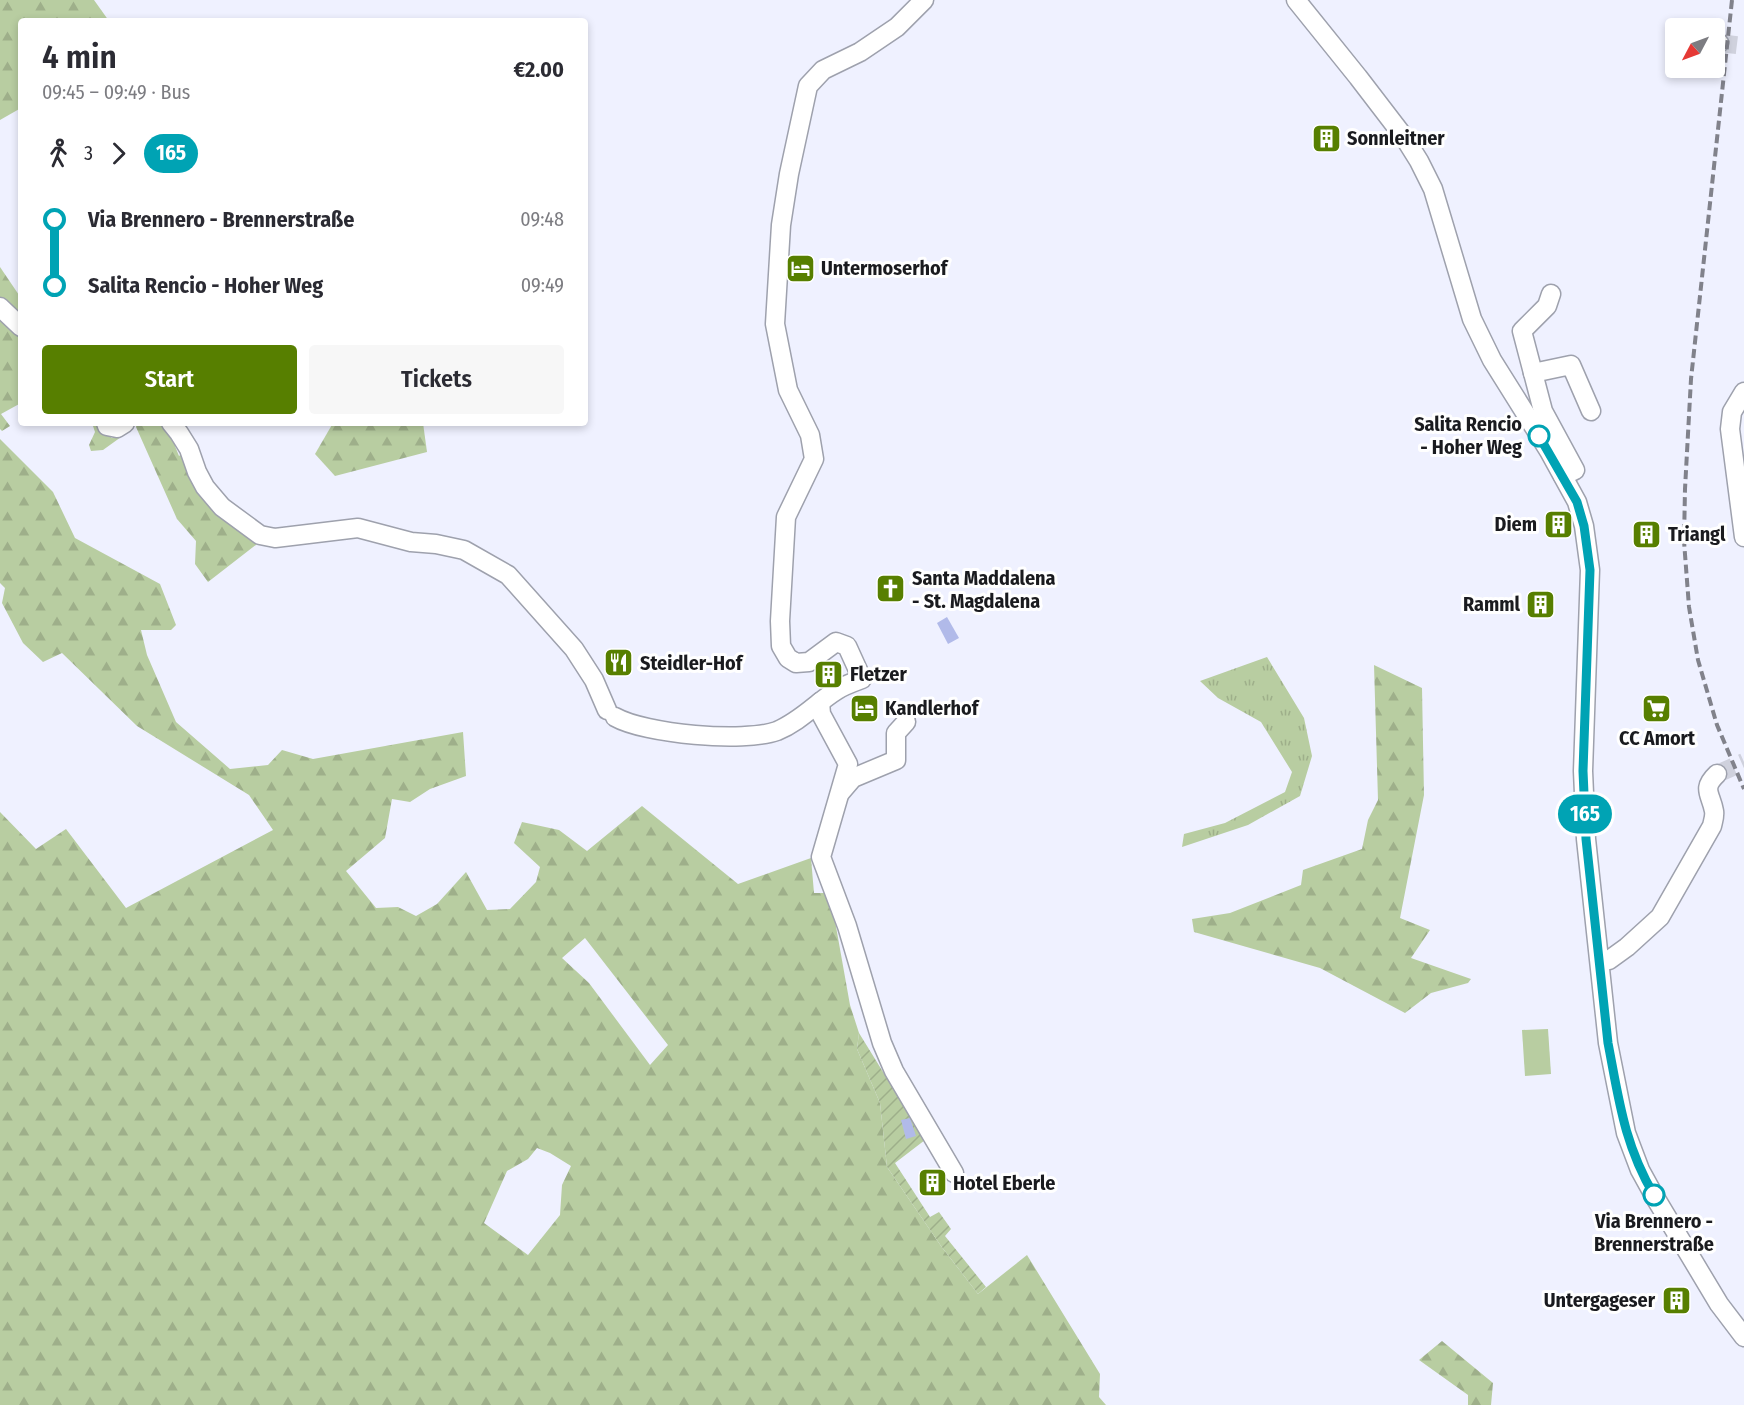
<!DOCTYPE html>
<meta charset="utf-8">
<style>
:root{--surface:#fff;--page:#f7f7f7;--text:#2b2b33;--muted:#7c7c81;--accent:#577f00}
body{margin:0;font-family:"Fira Sans Condensed",sans-serif;background:var(--page);color:var(--text);height:100vh;display:flex;flex-direction:column;font-size:22px;white-space:nowrap}
*{box-sizing:border-box;margin:0}
p{font-size:20px;color:var(--muted)}
.icon{flex:none;width:33px;height:33px;fill:none;stroke:currentColor;stroke-width:2;stroke-linecap:round;stroke-linejoin:round}
.map{position:relative;flex:1;overflow:hidden}
.sheet{position:absolute;left:18px;top:18px;width:570px;height:408px;display:flex;flex-direction:column;background:var(--surface);border-radius:6px;box-shadow:0 3px 9px #0003}
.sheet>*{flex:none}
.badge{padding:0 12px;border-radius:20px;font-size:21px;line-height:39px}
.needle{width:39px;rotate:229deg}
.tools{position:absolute;left:1665px;top:18px;display:grid;gap:12px}
.tools a{display:grid;place-items:center;width:60px;height:60px;border-radius:6px;background:var(--surface);box-shadow:0 3px 9px #0003;font-size:30px}
.map>.badge{position:absolute;translate:-50% -50%;box-shadow:0 0 0 3px #fff}
.legs{display:flex;align-items:center;gap:9px;height:66px;padding:0 24px;font-size:20px}
.legs p{margin-inline-start:auto}
.overview{display:flex;align-items:center;justify-content:space-between;height:102px;padding:0 24px}
h1{font-size:33px;font-weight:600;line-height:45px}
.cta{display:flex;gap:12px;margin-top:auto;padding:12px 24px}
.cta a{flex:1;height:69px;border-radius:6px;background:var(--accent);color:#fff;font-size:24px;font-weight:600;line-height:69px;text-align:center}
.cta a+a{background:var(--page);color:var(--text)}
ul{padding:0 24px;list-style:none}
li{display:flex;align-items:center;gap:21px;height:66px;font-size:22px}
li i{display:grid;place-items:center;width:9px;height:100%;margin:0 8px;background:currentColor}
li i::after{content:'';width:15px;height:15px;margin:-8px;border:4px solid;border-radius:50%;background:var(--surface)}
li p{margin-inline-start:auto}
li:first-child i{background:linear-gradient(#0000 50%,currentColor 0)}
li:last-child i{background:linear-gradient(currentColor 50%,#0000 0)}
.map>svg:first-child{display:block}
</style>
<div class="map">
<svg width="1744" height="1405" viewBox="0 0 1744 1405">
<defs>
<pattern id="grass-tufts" width="24" height="20" patternUnits="userSpaceOnUse" patternTransform="scale(1.5)"><rect width="24" height="20" fill="#b8cda1"/><path d="M3 7l-1-3M5 7V3M7 7l1-3M15 17l-1-3M17 17v-4M19 17l1-3" fill="none" stroke="#9eaf8a"/></pattern>
<pattern id="forest-firs" width="22" height="20" patternUnits="userSpaceOnUse" patternTransform="scale(1.5)"><rect width="22" height="20" fill="#b8cda1"/><path d="M5 1l3.5 6h-7zM16 11l3.5 6h-7z" fill="#9eaf8a"/></pattern>
<pattern id="garden-furrows" width="10" height="10" patternUnits="userSpaceOnUse" patternTransform="scale(1.5)"><rect width="10" height="10" fill="#b8cda1"/><path d="M-1 1l2-2M0 10L10 0M9 11l2-2" fill="none" stroke="#9eaf8a"/></pattern>
</defs>
<rect width="100%" height="100%" fill="#eff1ff"/>
<!-- grass -->
<polygon fill="url(#grass-tufts)" points="1267,657 1304,718 1312,756 1300,796 1248,825 1182,847 1184,834 1225,823 1285,792 1292,772 1261,722 1218,698 1200,681"/>
<!-- forest -->
<g fill="url(#forest-firs)" fill-rule="evenodd">
<polygon points="0,0 94,0 109,21 21,21 21,108 0,120"/>
<polygon points="0,267 21,298 21,320 0,300"/>
<polygon points="0,314 21,335 21,403 1,414 10,426 2,431 0,429"/>
<polygon points="92,423 99,423 103,431 112,438 126,430 128,432 103,450 91,451 89,445 95,432"/>
<polygon points="136,423 165,423 181,444 175,446 179,456 184,452 261,541 208,582 195,564 196,541 177,519 136,427"/>
<polygon points="333,423 423,423 427,452 335,476 315,454"/>
<path d="M 0,439 L 53,492 L 75,538 L 160,584 L 176,625 L 171,630 L 141,630 L 147,655 L 176,722 L 230,769 L 268,765 L 282,750 L 313,759 L 463,732 L 466,776 L 430,789 L 410,802 L 392,799 L 385,838 L 346,871 L 376,908 L 398,907 L 416,916 L 437,904 L 466,872 L 487,910 L 510,909 L 536,882 L 540,867 L 514,843 L 522,822 L 559,830 L 587,851 L 642,806 L 738,884 L 811,858 L 814,893 L 830,893 L 850,1005 L 859,1033 L 857,1049 L 880,1103 L 887,1167 L 941,1246 L 978,1294 L 1027,1255 L 1100,1374 L 1099,1397 L 1106,1405 L 0,1405 L 0,812 L 36,849 L 66,829 L 126,908 L 273,830 L 249,795 L 137,726 L 62,653 L 43,662 L 23,643 L 2,603 L 5,588 L 0,583 ZM 585,938 L 668,1045 L 650,1065 L 589,983 L 562,958 ZM 537,1148 L 550,1153 L 571,1166 L 562,1185 L 560,1215 L 528,1255 L 484,1223 L 507,1171 L 528,1159 Z"/>
<polygon points="1374,665 1422,688 1424,795 1400,918 1430,930 1411,958 1471,979 1468,983 1431,993 1405,1013 1320,968 1194,932 1192,919 1230,913 1301,885 1303,870 1362,849 1368,820 1378,800"/>
<polygon points="1442,1341 1493,1383 1491,1405 1468,1405 1468,1395 1419,1360"/>
</g>
<!-- garden -->
<polygon fill="url(#garden-furrows)" points="859,1033 925,1140 895,1163 930,1217 939,1212 951,1229 945,1236 986,1287 978,1294 941,1246 887,1167 880,1103 857,1049"/>
<!-- pitch -->
<polygon fill="#b8cda1" points="1548,1029 1551,1074 1525,1076 1522,1030"/>
<!-- water -->
<g fill="#b1bae9">
<polygon points="947,617 959,638 948,644 937,623"/>
<polygon points="910,1118 916,1136 906,1139 901,1120"/>
</g>
<g fill="none" stroke-linecap="round" stroke-linejoin="round">
<!-- minor-tunnel -->
<g stroke="#cfd1dd" stroke-width="18" stroke-dasharray="18 9" stroke-linecap="butt">
<polyline points="1719,43 1744,46"/>
<polyline points="1717,774 1744,762"/>
</g>
<defs>
<g id="minor">
<polyline points="1296,0 1358,77 1404,137 1419,161 1433,189 1472,319 1492,360 1549,451 1577,502 1584,526 1590,570 1583,771 1586,839 1608,1043 1626,1133 1640,1170 1656,1199 1719,1304 1744,1337"/>
<polyline points="1714,43 1719,43"/>
<polyline points="1551,294 1547,306 1522,331 1543,411 1575,470 1563,476"/>
<polyline points="0,307 21,327"/>
<polyline points="1533,373 1571,365 1591,411"/>
<polyline points="1744,392 1732,412 1730,429 1744,537"/>
<polyline points="106,423 107,426 117,428 125,423"/>
<polyline points="171,423 179,433 189,449 197,472 205,487 222,507 260,535 275,538 358,528 411,542 436,544 464,550 508,575 574,649 594,680 607,710"/>
<polyline points="820,702 821,714 848,764 821,857 847,926 882,1043 894,1071 954,1173"/>
<path d="M 615,717 C 645,734 744,743 777,731 C 801,721 816,703 837,690 C 845,685 854,682 862,679 L 847,646 L 836,642 L 809,662 L 796,663 L 788,658 L 781,646 L 780,621 L 786,517 L 814,459 L 810,435 L 788,390 L 775,324 L 781,225 L 789,174 L 808,86 L 823,70 L 860,52 L 897,27 L 924,0"/>
<polyline points="841,792 853,778 896,760 896,733 906,722"/>
<path d="M 1600,962 L 1609,960 L 1627,947 L 1660,917 L 1712,826 C 1713,821 1715,816 1714,811 C 1711,794 1701,789 1717,774"/>
</g>
</defs>
<!-- minor casing -->
<use href="#minor" stroke="#9ea1ad" stroke-width="21"/>
<!-- minor -->
<use href="#minor" stroke="#fff" stroke-width="18"/>
<!-- rail -->
<polyline stroke="#81828b" stroke-width="4" stroke-dasharray="9 4.5" stroke-linecap="butt" points="1732,0 1691,379 1685,489 1684,541 1689,607 1698,660 1717,725 1744,789"/>
</g>
<g fill="none" stroke-linecap="round" stroke-linejoin="round">
<defs>
<path id="line-1" d="M 1539,436 L 1577,502 L 1584,526 L 1590,570 L 1583,771 L 1586,839 L 1608,1043 C 1619,1100 1624,1144 1654,1195"/>
</defs>
<!-- line-1 casing -->
<use href="#line-1" stroke="#fff" stroke-width="14"/>
<!-- line-1 -->
<use href="#line-1" stroke="#00a3b4" stroke-width="9"/>
</g>
<!-- icons -->
<defs>
<symbol id="building-square" viewBox="-11 -11 22 22"><rect x="-9" y="-9" width="18" height="18" rx="4" fill="#577f00" stroke="#fff"/><path d="M-4-6H4V6H1V3H-1V6H-4ZM-2.5-4.3h1.7v1.8h-1.7ZM.8-4.3h1.7v1.8H.8ZM-2.5-1h1.7V.8h-1.7ZM.8-1h1.7V.8H.8Z" fill="#fff"/></symbol>
<symbol id="hotel-square" viewBox="-11 -11 22 22"><rect x="-9" y="-9" width="18" height="18" rx="4" fill="#577f00" stroke="#fff"/><path d="M-6-4.5h1.5V1H6V5H4.5V3h-9V5H-6ZM-4 0a1.8 1.8 0 1 1 3.6 0ZM.5 0V-2.5h3Q6-2.5 6 0Z" fill="#fff"/></symbol>
<symbol id="church-square" viewBox="-11 -11 22 22"><rect x="-9" y="-9" width="18" height="18" rx="4" fill="#577f00" stroke="#fff"/><path d="M-1.2-6h2.4v3.5h3.3v2.4h-3.3V6h-2.4V-.1h-3.3v-2.4h3.3Z" fill="#fff"/></symbol>
<symbol id="restaurant-square" viewBox="-11 -11 22 22"><rect x="-9" y="-9" width="18" height="18" rx="4" fill="#577f00" stroke="#fff"/><path d="M-5-6h1v4h1v-4h1v4h1v-4h1v5L-1.5 .5V6h-2V.5L-5-1ZM5-6V6H3V1.5H1.5Q1.5-4 5-6Z" fill="#fff"/></symbol>
<symbol id="supermarket-square" viewBox="-11 -11 22 22"><rect x="-9" y="-9" width="18" height="18" rx="4" fill="#577f00" stroke="#fff"/><path d="M-6-5.5h2.5l.6 2H6L4.5 2H-2.5L-4.4-4H-6ZM-1.5 3.2a1.3 1.3 0 1 0 .1 0ZM3 3.2a1.3 1.3 0 1 0 .1 0Z" fill="#fff"/></symbol>
</defs>
<g fill-rule="evenodd">
<use href="#building-square" x="1310" y="122" width="33" height="33"/>
<use href="#hotel-square" x="784" y="252" width="33" height="33"/>
<use href="#building-square" x="1542" y="508" width="33" height="33"/>
<use href="#building-square" x="1630" y="518" width="33" height="33"/>
<use href="#church-square" x="874" y="572" width="33" height="33"/>
<use href="#building-square" x="1524" y="588" width="33" height="33"/>
<use href="#restaurant-square" x="602" y="646" width="33" height="33"/>
<use href="#building-square" x="812" y="658" width="33" height="33"/>
<use href="#hotel-square" x="848" y="692" width="33" height="33"/>
<use href="#supermarket-square" x="1640" y="692" width="33" height="33"/>
<use href="#building-square" x="916" y="1166" width="33" height="33"/>
<use href="#building-square" x="1660" y="1284" width="33" height="33"/>
</g>
<!-- markers -->
<g fill="#fff" stroke="#00a3b4" stroke-width="3">
<circle cx="1539" cy="436" r="10"/>
<circle cx="1654" cy="1195" r="10"/>
</g>
<g text-anchor="middle" stroke-width="6" stroke-linejoin="round" paint-order="stroke">
<!-- poi labels -->
<g font-size="20" font-weight="bold" fill="#1a1b1f" stroke="#fff" text-anchor="start">
<text x="1347" y="145">Sonnleitner</text>
<text x="821" y="275">Untermoserhof</text>
<text x="1537" y="531" text-anchor="end">Diem</text>
<text x="1668" y="541">Triangl</text>
<text x="912" y="585">Santa Maddalena<tspan x="912" dy="23">- St. Magdalena</tspan></text>
<text x="1520" y="611" text-anchor="end">Ramml</text>
<text x="640" y="670">Steidler-Hof</text>
<text x="850" y="681">Fletzer</text>
<text x="885" y="715">Kandlerhof</text>
<text x="1657" y="745" text-anchor="middle">CC Amort</text>
<text x="953" y="1190">Hotel Eberle</text>
<text x="1655" y="1307" text-anchor="end">Untergageser</text>
</g>
<!-- stop labels -->
<g font-size="20" font-weight="bold" fill="#1a1b1f" stroke="#fff" text-anchor="end">
<text x="1522" y="431">Salita Rencio<tspan x="1522" dy="23">- Hoher Weg</tspan></text>
<text x="1654" y="1228" text-anchor="middle">Via Brennero -<tspan x="1654" dy="23">Brennerstraße</tspan></text>
</g>
</g>
</svg>
<div class="tools">
<a><svg class="needle" viewBox="-14 -14 28 28"><path d="M0-13l5 13h-10z" fill="#e53935"/><path d="M0 13l5-13h-10z" fill="#7c7c81"/></svg></a>
</div>
<b class="badge" style="left:1585px;top:814px;background:#00a3b4;color:#fff">165</b>
<section class="sheet">
<div class="overview"><div><h1>4 min</h1><p>09:45 – 09:49 · Bus</p></div><b>€2.00</b></div>
<div class="legs"><svg class="icon" aria-label="walk" viewBox="0 0 24 24"><circle cx="13" cy="4" r="2"/><path d="M13 8l-2 6 4 7M11 14l-3 7M7 12l3-4h3l4 4"/></svg>3<svg class="icon" aria-label="forward" viewBox="0 0 24 24"><path d="M9 5l7 7-7 7"/></svg><b class="badge" style="background:#00a3b4;color:#fff">165</b></div>
<ul>
<li><i style="color:#00a3b4"></i><b>Via Brennero - Brennerstraße</b><p>09:48</p></li>
<li><i style="color:#00a3b4"></i><b>Salita Rencio - Hoher Weg</b><p>09:49</p></li>
</ul>
<div class="cta"><a>Start</a><a>Tickets</a></div>
</section>
</div>
